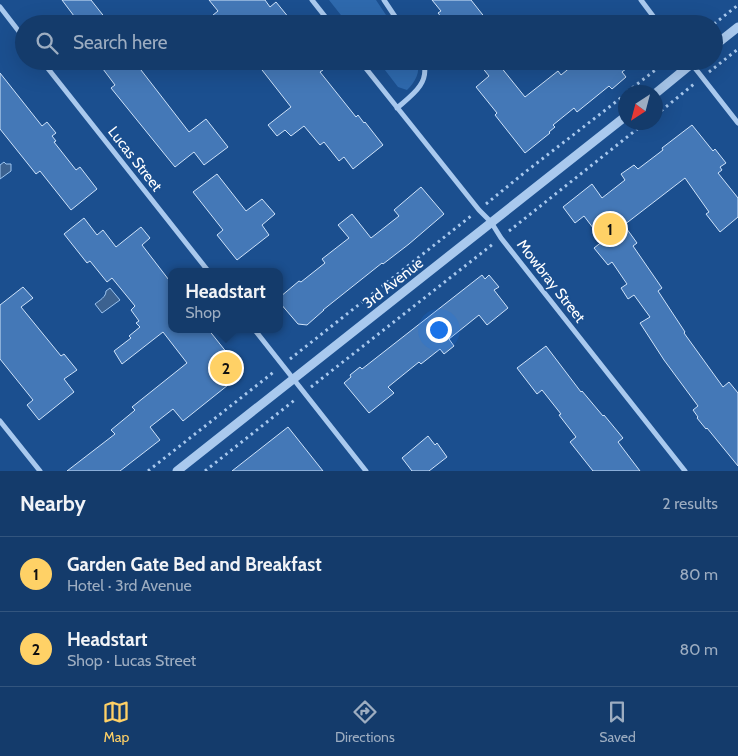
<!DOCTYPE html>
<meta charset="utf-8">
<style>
:root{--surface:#143b6b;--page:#214673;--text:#f1f3f6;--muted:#9dadc1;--line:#33557e;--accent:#ffd166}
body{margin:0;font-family:Cabin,sans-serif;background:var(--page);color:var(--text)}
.compass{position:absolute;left:618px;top:85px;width:45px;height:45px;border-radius:50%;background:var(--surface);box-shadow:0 5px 20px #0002;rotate:216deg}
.you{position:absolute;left:438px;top:329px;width:18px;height:18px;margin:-12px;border:4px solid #fff;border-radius:50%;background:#1a73e8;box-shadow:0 0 0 8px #1a73e833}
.badge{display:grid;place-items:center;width:32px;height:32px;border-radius:50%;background:var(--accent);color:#111;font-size:16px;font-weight:700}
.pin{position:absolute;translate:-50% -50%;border:2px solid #fff;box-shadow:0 1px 5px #0006}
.popup{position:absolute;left:168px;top:268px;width:115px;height:65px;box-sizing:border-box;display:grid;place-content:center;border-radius:10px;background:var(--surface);filter:drop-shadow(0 1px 4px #0005);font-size:16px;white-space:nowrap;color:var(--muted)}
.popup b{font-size:19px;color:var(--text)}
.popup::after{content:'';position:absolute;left:50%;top:100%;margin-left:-10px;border:10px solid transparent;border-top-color:var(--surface)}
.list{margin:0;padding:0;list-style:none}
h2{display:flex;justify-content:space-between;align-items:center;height:65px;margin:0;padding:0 20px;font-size:21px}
h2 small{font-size:16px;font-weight:400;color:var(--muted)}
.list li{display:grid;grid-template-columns:32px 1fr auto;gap:15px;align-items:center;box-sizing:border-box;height:75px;padding:0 20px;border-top:1px solid var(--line)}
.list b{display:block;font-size:19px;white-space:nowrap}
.list p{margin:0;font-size:16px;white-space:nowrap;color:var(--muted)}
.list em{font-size:16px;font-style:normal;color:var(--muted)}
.icon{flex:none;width:28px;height:28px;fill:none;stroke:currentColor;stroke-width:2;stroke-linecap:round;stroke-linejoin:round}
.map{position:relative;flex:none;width:738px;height:471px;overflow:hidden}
.search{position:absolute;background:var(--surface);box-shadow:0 5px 20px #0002;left:15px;right:15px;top:15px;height:55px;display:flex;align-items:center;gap:12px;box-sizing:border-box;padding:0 18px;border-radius:28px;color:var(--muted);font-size:19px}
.sheet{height:215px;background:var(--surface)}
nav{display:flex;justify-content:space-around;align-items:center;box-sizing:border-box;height:70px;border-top:1px solid var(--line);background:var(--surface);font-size:14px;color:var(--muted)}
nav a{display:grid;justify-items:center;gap:2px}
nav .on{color:var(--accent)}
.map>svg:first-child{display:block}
.green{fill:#2e69ad}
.water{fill:#3c6290;stroke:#9cc4f0}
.building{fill:#4478b7;stroke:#cfe3fa}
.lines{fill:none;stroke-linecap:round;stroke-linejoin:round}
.path{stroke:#a9c9ee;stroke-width:3;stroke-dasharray:2.5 4;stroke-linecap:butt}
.minor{stroke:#a9c9ee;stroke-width:5}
.tertiary{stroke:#a9c9ee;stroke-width:9}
.labels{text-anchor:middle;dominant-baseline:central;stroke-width:4;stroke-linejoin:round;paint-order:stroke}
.street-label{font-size:15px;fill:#fff;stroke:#1b4f8f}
</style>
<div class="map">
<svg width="738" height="471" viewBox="0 0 738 471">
<rect width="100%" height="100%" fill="#1b4f8f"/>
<path class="green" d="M329,0h47l16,24h-44z
M378,61h39c4,11 -2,21 -10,29l-9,-3z"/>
<path class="water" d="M4,162l2,2h5v7l-11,8v-14z
M110,288l10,12 -18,13 -7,-9c5,-4 11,-7 11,-13z"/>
<path class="building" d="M62,0h29l19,24h-30z
M209,0h56l5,7 6,-5 18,22h-43l-5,-7 -8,7h-36l16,-13z
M432,0h39l19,24h-43l-9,-11 3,-2z
M97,61h37l55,71 17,-13 22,28 -24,18 -10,-13 -19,15 -64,-79 4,-3z
M255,61h61l7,9 -3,2 36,45 2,-2 6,8 1,-1 18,23 -30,24 -9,-12 -5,4 -15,-19 -4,3 -16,-19 -13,10 -6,-6 -8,6 -9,-11 23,-18z
M477,61h19l29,36 33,-26 3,4 17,-14h58l-14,11 4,5 -14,12 -3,-3 -32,26 -3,-4 -21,17 2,2 -6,5 1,1 -25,20 -30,-38 2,-2 -21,-26 13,-11z
M0,73l42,53 5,-4 9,11 -4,3 4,5 -2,1 22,28 4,-3 17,22 -26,21 -31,-39 -4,3 -36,-45z
M692,125l21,26 2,-2 11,14 -6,4 2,3 -4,3 20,25v19l-18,15 -14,-18 3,-2 -24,-34 -61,47 13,18 -4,3 29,42 -4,3 27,41 -1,1 39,54 6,-5 9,11v73l-31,-38 -1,1 -9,-11 1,-1 -5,-7 5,-4 -34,-46 -24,-37 10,-6 -16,-22 -6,4 -7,-11 6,-4 -15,-22 -4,3 -14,-17 9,-7 -19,-25 -9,7 -12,-16 29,-23 10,14 23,-18 -4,-6 13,-9 4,4 25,-19 -1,-2z
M217,174l29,37 16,-12 13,15 -13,11 7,10 -32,25 -20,-25 6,-5 -30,-38z
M421,187l23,27 -35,30 -26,20 -1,-1 -59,47h1l-17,15 -9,-1 -18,-21v-6l19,-16 2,1 24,-19 -3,-4 27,-21 -11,-13 14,-11 19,24 28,-22 -5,-6z
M84,218l13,17 6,-5 13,17 25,-20 9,11 -8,7 30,39v45h36l35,44 -60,48 -10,-12 -23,18 10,13 -40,31h-53l48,-37 -4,-4 23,-19 1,-1 -3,-3 55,-44 -24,-31 -41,32 -8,-13 17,-13 -2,-2 11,-9 -4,-4 3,-2 -8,-11 4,-4 -23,-28 -5,4 -17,-21 -3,2 -23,-29z
M482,275l3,4 4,-4 10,12 -5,3 14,18 -21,17 -8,-10 -30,24 5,7 -10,8 -4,-5 -19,15 -2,-2 -31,25 6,6 -25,20 -25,-30 7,-6 -1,-2 10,-8 2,2z
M23,287l10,11 -12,9 40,49 3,-2 13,16 -13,9 10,13 -35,28 -12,-15 6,-5 -33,-41v-54z
M546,346l35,46 1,-1 21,25 1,-1 19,23 -5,4 22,29h-47l-23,-29 6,-5 -17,-22 2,-1 -19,-24 -5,4 -20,-26z
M288,427l35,44h-91z
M428,436l7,9 2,-2 10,14 -18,14h-17l-10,-13z"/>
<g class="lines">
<path class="path" d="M714,24l24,-19
M709,72l29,-23
M627,92l40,-31
M656,115l38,-31
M486,204l38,-31 102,-79
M509,231l137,-109
M290,359l181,-143
M311,387l182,-143
M148,471l127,-100
M205,471l91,-72"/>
<path class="minor" d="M312,0l19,24
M384,0l16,24
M641,0l18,24
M0,7l24,31
M42,61l167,211
M360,61l119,149 12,12 10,16 184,233
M691,63l47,60
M397,108c14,-12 34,-25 26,-47
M254,329l112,142
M0,421l40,50"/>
<path class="tertiary" d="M714,46l24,-19
M656,93l39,-32
M177,471l449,-355"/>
</g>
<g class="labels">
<g class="street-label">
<text transform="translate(135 159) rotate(52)">Lucas Street</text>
<text transform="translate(551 281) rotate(52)">Mowbray Street</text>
<text transform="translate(393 283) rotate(-38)">3rd Avenue</text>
</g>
</g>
</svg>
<svg class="compass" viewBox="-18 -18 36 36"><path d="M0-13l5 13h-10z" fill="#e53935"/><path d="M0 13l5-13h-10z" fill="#9dadc1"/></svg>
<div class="you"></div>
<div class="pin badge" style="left:610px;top:229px">1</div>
<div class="pin badge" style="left:226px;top:368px">2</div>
<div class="popup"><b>Headstart</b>Shop</div>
<div class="search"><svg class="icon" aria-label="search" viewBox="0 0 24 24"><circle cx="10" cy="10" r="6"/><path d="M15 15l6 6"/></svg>Search here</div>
</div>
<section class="sheet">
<h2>Nearby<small>2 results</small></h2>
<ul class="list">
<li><span class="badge">1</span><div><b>Garden Gate Bed and Breakfast</b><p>Hotel · 3rd Avenue</p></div><em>80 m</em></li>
<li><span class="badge">2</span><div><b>Headstart</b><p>Shop · Lucas Street</p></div><em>80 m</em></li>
</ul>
</section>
<nav>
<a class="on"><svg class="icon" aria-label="map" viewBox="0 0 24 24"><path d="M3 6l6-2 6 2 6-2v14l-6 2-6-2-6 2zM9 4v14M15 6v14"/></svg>Map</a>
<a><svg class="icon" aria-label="directions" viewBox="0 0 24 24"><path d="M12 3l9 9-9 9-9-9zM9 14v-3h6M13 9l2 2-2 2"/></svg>Directions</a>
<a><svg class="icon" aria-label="saved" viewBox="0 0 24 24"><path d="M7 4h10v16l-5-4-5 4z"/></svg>Saved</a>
</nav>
